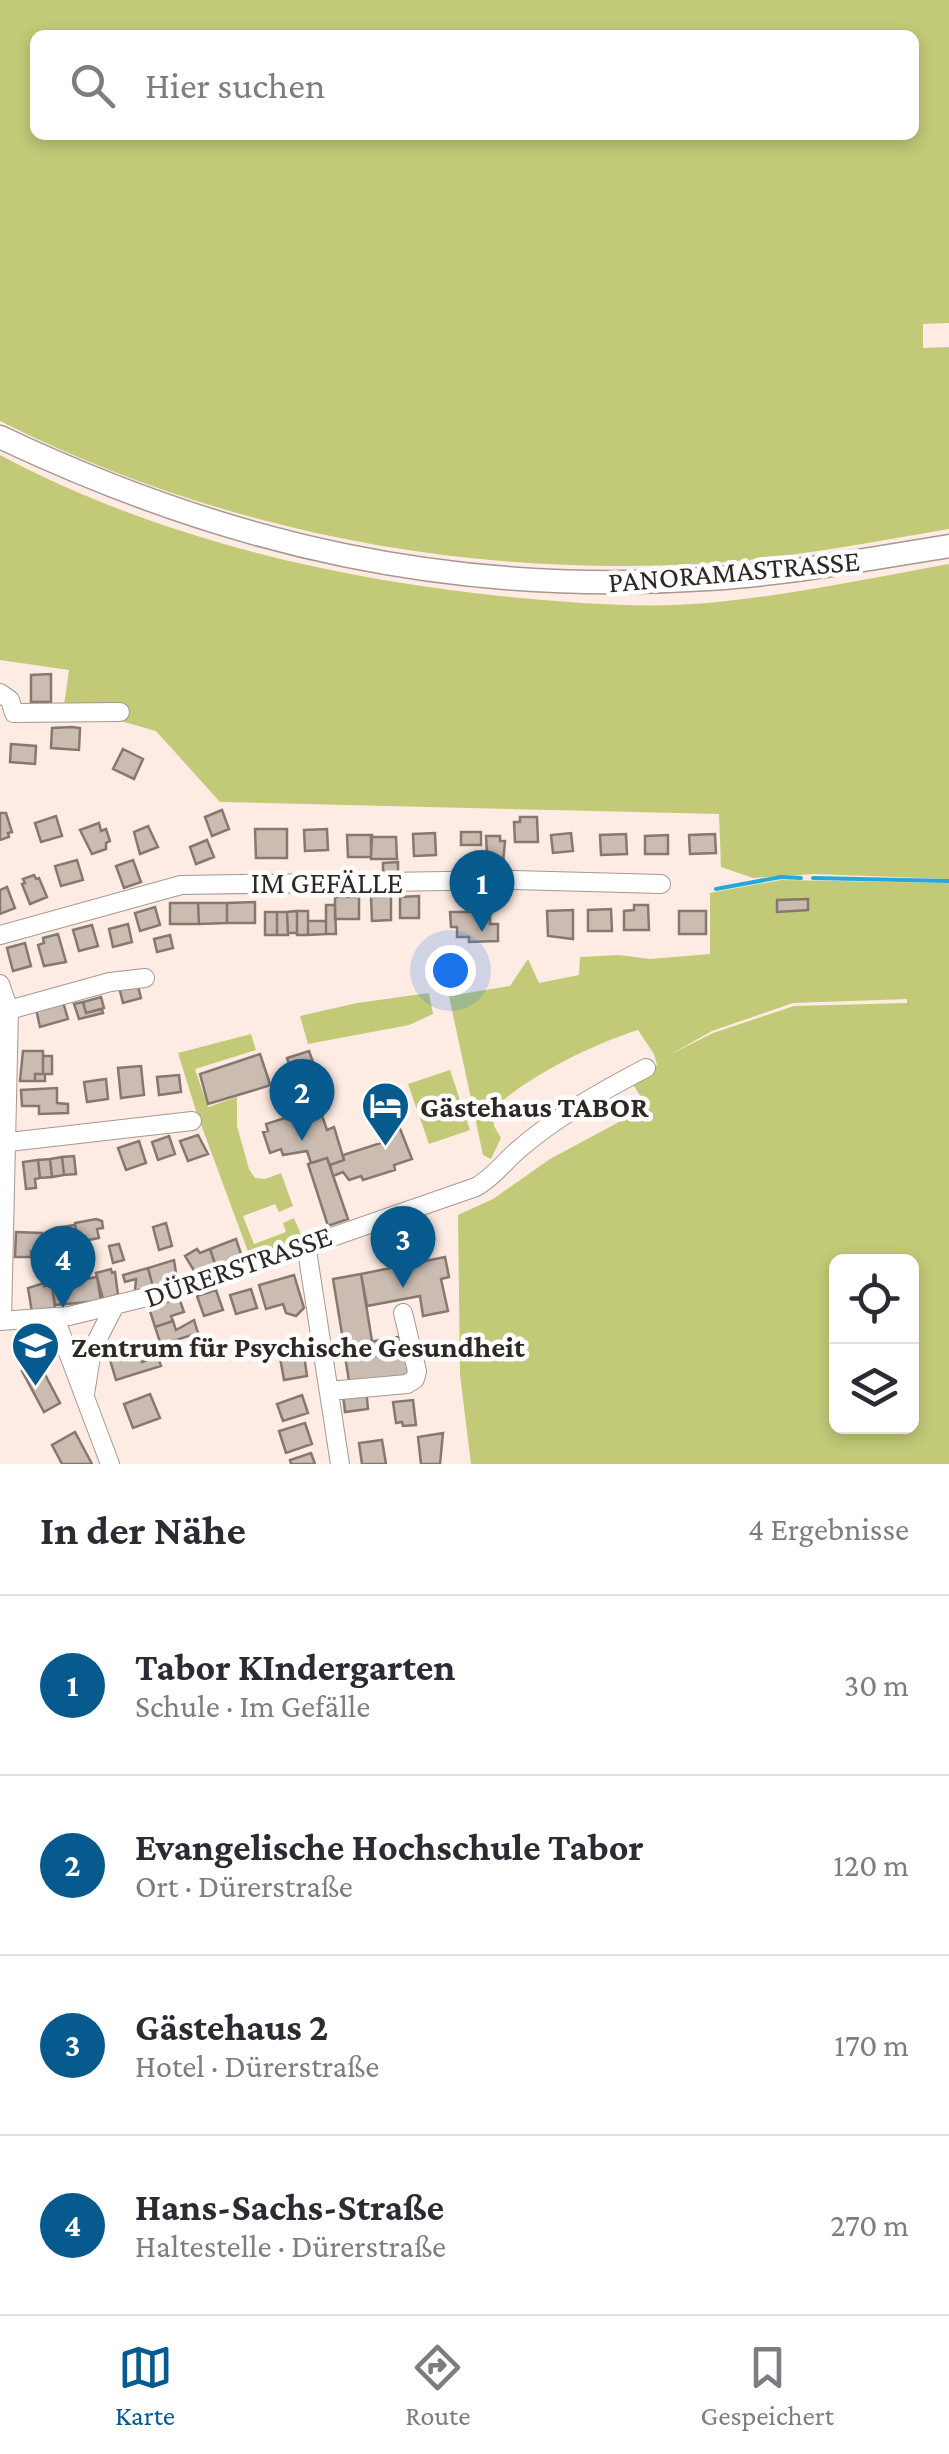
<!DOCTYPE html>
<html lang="de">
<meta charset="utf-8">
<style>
:root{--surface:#fff;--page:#f7f7f7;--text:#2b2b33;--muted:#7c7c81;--line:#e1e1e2;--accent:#075a8d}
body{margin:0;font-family:"Crimson Pro",serif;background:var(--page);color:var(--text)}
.controls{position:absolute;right:30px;bottom:30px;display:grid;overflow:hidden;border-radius:15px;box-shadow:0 5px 15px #0003}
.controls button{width:90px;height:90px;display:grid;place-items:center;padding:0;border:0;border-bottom:2px solid var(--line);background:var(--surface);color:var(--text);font:50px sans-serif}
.you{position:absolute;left:450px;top:970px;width:35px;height:35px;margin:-25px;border:8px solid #fff;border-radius:50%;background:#1a73e8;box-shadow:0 0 0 15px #1a73e833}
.badge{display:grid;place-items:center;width:65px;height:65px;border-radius:50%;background:var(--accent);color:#fff;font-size:32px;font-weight:700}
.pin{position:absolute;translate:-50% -82px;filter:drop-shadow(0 2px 5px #0008)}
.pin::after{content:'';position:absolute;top:52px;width:35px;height:30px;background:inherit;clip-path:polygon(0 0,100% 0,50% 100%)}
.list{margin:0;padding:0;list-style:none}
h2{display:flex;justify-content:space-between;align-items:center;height:130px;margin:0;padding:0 40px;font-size:42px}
h2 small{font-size:32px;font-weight:400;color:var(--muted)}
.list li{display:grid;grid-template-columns:65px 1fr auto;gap:30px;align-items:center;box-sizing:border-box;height:180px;padding:0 40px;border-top:2px solid var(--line)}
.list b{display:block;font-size:38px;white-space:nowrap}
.list p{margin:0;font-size:32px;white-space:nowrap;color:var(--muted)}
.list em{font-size:32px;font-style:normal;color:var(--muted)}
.icon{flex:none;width:55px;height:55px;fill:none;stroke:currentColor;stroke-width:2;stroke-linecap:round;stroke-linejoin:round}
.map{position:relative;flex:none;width:949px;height:1464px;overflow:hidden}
.search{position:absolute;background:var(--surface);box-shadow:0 5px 15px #0003;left:30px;right:30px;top:30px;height:110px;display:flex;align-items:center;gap:25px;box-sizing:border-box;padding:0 35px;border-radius:15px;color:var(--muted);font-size:38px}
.sheet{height:850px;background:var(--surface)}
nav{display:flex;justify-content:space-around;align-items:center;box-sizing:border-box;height:140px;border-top:2px solid var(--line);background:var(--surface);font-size:28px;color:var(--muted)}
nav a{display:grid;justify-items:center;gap:5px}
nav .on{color:var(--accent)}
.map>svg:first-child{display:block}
.green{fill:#c2ca77;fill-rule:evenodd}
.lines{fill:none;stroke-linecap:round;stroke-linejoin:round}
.stream{stroke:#28a8d8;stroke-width:4}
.building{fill:#cbbcb2;stroke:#86786f;stroke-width:2.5}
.minor-casing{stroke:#a79790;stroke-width:20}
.major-casing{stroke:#a79790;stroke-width:25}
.minor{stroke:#fff;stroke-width:18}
.major{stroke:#fff;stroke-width:22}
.labels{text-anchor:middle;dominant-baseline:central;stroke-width:9;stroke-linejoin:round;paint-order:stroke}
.street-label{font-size:30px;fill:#2e2825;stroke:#fdfdfd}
.poi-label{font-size:30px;font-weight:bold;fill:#2e2825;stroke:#fdfdfd;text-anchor:start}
</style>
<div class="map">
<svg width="949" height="1464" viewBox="0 0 949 1464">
<rect width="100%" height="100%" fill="#feece4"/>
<path class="green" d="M0,0h949v323l-26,1v24l26,-1v182c-77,13 -155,28 -234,34 -247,16 -494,-31 -715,-142zM35,35h879v100h-879z
M0,455c160,85 342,126 521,143 65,6 132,11 197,4 77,-8 154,-24 231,-38v315l-135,-5 -61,4 -32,-11 -2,-53 -499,-12 -64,-71 -92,-26 5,-35 -69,-10z
M781,880l168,3v581h-478l-11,-89 -2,-160 35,-16 57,-40 67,-36 15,-12 1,-9 8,-5 -9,-14 25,-18 -3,-11 -16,-24c-47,15 -108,45 -145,79l1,17 7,12 -10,21 -8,-4 -34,-159 61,-10 18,-27 11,24 40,-8 1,-18 39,-2 31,4 60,-5v-61zM907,999v4l-113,3 -81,27 -42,21 41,-23 81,-28zM836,1262h76v164h-76z
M429,993l4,21 -24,11 -101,19 -8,-28 57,-13z
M251,1034l5,16 -61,19 13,38 29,-10v29l12,43 6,9 10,1 16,-6 12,33 -14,6 -4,-8 -32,12 11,28 32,-12 -3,-9 11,-5 8,19 -52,20 -54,-146 -18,-58z
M450,1070l20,60 -41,14 -21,-60z"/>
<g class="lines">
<path class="stream" d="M813,878l136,3
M716,889l65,-12 20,1"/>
</g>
<path class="building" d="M51,674v28h-20v-27z
M72,727l8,1 -1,22 -28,-2 1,-20z
M11,744l25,2 -1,18 -25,-2z
M123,749l20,10 -9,20 -21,-10z
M222,810l7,19 -17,7 -7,-19z
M0,813h6l6,19 -4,1 1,4 -9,3z
M56,816l6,20 -21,6 -6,-19z
M520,817h17l1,25h-23l-1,-20h6z
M99,823l2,8 5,-2 4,12 -4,2v6l-14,5 -12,-24z
M148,826l10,21 -18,7 -6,-22z
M255,829h32v29h-31z
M327,829l1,21 -23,1 -1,-21z
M461,832h20v13h-20z
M435,833l1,22 -22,1 -1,-22z
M571,833l2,18 -20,2 -2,-18z
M626,834l1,20 -26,1 -1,-20z
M715,834l1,19 -26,1 -1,-19z
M347,835h25l-1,22h-23z
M668,835v19h-23v-18z
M486,836h14v5h5l-2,22h-12v-10l-4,1z
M371,837h25l1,22h-26z
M207,840l7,17 -18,7 -6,-17z
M77,860l6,20 -22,6 -6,-20z
M133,860l8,22 -17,6 -8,-22z
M398,862v12h-15v-11z
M34,875l2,4 3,-1 8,19 -17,7 -8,-20 3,-1 -2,-4z
M7,887l8,21 -15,6v-24z
M391,896v24l-19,1 -1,-24z
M419,896v22h-19v-21z
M335,897h24v22h-24z
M808,899v11l-31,2v-12z
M255,902v21h-28v-20z
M170,903h28l1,21h-29z
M198,903h29v20l-28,1z
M326,905h9l1,29h-10z
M634,905h14l1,25h-25v-19l10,-1z
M155,907l5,18 -20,6 -5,-18z
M611,909l1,22h-24v-21z
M573,910v29l-25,-3 -1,-25z
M297,911v22h-9l-1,-21z
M297,911h11v24h-11z
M679,911h27v23h-27z
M265,912h12v23h-12z
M277,912h10l1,23h-11z
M450,912h40v12h8v17l-29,1v-5h-12v-10h-6z
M308,921h18v13l-18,1z
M128,924l4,18 -19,5 -4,-18z
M92,925l6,21 -19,5 -6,-21z
M58,934l8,28 -22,4 -6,-21 6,-2 -1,-5z
M170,935l3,13 -16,4 -3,-13z
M25,943l6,23 -18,5 -6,-23z
M137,982l4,16 -18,5 -4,-16z
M101,997l3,11 -18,5 -3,-11z
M63,1002l5,17 -28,8 -4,-18z
M83,1002l3,11 16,-4 1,4 -24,6 -5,-15z
M23,1051h20v23h-8v7h-15z
M309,1051l4,11 -22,8 -4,-12z
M260,1054l10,30 -2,2 -60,18 -8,-30z
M43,1056h9v18h-7v7h-10v-7h8z
M141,1066l3,29 -23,3 -3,-30z
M179,1075l2,17 -22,3 -2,-18z
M106,1079l2,20 -21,3 -3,-20z
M57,1088v15l11,1v9l-29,1v-8h-17l-1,-16z
M319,1107l8,23 7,-3 10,33 -14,5 -3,-7 -16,5 -4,-12 -24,4 -2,-6 -11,4 -7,-21 5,-1 -2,-7z
M393,1111l19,48 -18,6 1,5 -32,10 -2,-4 -12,4 -6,-8 -10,4 -3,-11 14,-5 -1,-5 38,-12 -8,-25z
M198,1135l10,19 -20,7 -8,-20z
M169,1136l6,18 -17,6 -6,-18z
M139,1141l7,22 -20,7 -8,-22z
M74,1156l2,18 -12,1 -2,-18z
M62,1157l2,18 -12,2 -2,-18z
M327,1158l21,61 -20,7 -20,-62z
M50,1159l2,18 -12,1 -2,-18z
M38,1160l2,18 -5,1 1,9 -10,1 -3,-27z
M96,1219l6,2 1,7 -6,1 2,9 -21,4 -3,-19z
M166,1223l6,23 -13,4 -6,-23z
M75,1225l4,20 -21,1 -3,-18z
M16,1232l26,1 -1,18h-10v6h-16z
M236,1239l6,18 -26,10 -6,-18z
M119,1244l5,16 -11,3 -4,-17z
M197,1249l3,4 10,-4 6,18 -18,10 -13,-21z
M445,1257l4,20 -8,2 7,32 -25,5 -3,-20 -53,10 -6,-32z
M174,1260l3,20 -24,7 -5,-19z
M148,1268l5,19 -18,4 1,-12 -11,3 -2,-7z
M111,1269l1,4 3,-1 3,23 -15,4 -7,-26z
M361,1274l11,67 -28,5 -11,-67z
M294,1275l10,33 -8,8 -10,-3 -3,-9 -17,5 -7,-24z
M97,1277l4,24 -46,4 -3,-20z
M44,1283v3l8,-1 3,23 -23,4 -4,-24z
M251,1289l6,19 -21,6 -6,-19z
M216,1290l7,20 -19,6 -7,-20z
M179,1298l5,14 -13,4 2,5 -18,6 -6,-19z
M194,1320l4,13 -37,12 -6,-18 18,-6 3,9z
M39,1335l8,28 -7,2 20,38 -16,9 -22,-41 13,-6 -12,-3 -5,-23z
M404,1336l7,42 -61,9 -6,-37 7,-1v-4z
M303,1348l4,28 -23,4 -5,-28z
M138,1350l4,12 16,-5 3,9 -45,14 -6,-20z
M366,1390l2,19 -23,3 -2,-18z
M150,1394l10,24 -27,10 -9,-24z
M302,1395l6,18 -25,8 -6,-17z
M413,1400l3,25 -13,1 -1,-4 -6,1 -3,-21z
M305,1423l7,21 -26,9 -7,-22z
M75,1432l17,32h-30l-10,-19z
M443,1433l-3,31h-19l-3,-27z
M382,1440l4,24h-24l-3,-21z
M311,1453l4,11h-24l-1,-4z"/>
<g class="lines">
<defs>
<path id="minor" d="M0,693l10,7 4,13 106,-1
M0,935l181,-50 333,-5 147,4
M0,984l9,26 -7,311
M9,1010l101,-28 35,-4
M0,1143l192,-22
M306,1244l34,220
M55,1318l55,146
M0,1321l69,-5 119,-29 288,-100c18,-10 27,-24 42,-37 38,-33 84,-59 128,-82
M329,1391l78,-7 8,-5 2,-8 -14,-58
M85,1394l7,-44 22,-43"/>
<path id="major" d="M0,437c230,109 453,159 708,142 81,-5 161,-20 241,-33"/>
</defs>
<use href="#minor" class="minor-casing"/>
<use href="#major" class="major-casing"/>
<use href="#minor" class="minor"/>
<use href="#major" class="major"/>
</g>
<defs>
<symbol id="hotel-pin" viewBox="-11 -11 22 30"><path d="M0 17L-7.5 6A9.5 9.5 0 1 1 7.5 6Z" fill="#075a8d" stroke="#fdfdfd"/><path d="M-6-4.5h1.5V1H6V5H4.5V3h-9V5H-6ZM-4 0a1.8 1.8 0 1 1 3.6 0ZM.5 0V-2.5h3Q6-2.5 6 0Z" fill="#fff"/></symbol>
<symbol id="university-pin" viewBox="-11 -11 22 30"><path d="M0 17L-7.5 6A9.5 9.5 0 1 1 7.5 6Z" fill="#075a8d" stroke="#fdfdfd"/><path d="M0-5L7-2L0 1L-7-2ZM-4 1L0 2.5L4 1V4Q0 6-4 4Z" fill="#fff"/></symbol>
</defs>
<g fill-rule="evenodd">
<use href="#hotel-pin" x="358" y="1078" width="55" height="75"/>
<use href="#university-pin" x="8" y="1318" width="55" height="75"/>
</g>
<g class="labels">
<g class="street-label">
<text transform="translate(734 571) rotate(-5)">PANORAMASTRASSE</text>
<text x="327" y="882">IM GEFÄLLE</text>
<text transform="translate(238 1266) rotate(-19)">DÜRERSTRASSE</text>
</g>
<g class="poi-label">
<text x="420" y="1106">Gästehaus TABOR</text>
<text x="71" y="1346">Zentrum für Psychische Gesundheit</text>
</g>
</g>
</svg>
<div class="controls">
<button><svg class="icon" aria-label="locate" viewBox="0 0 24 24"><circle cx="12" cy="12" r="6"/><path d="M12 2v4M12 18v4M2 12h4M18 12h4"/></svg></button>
<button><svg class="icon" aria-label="layers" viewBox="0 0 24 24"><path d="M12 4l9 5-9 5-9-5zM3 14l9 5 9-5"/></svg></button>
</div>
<div class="you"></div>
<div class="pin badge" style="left:482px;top:932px">1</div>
<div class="pin badge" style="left:302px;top:1141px">2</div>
<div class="pin badge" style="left:403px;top:1288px">3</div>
<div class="pin badge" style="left:63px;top:1308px">4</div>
<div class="search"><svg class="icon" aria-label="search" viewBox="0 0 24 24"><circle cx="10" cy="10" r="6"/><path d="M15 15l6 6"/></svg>Hier suchen</div>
</div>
<section class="sheet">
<h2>In der Nähe<small>4 Ergebnisse</small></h2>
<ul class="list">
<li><span class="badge">1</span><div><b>Tabor KIndergarten</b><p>Schule · Im Gefälle</p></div><em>30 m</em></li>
<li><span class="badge">2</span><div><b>Evangelische Hochschule Tabor</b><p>Ort · Dürerstraße</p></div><em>120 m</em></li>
<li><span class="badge">3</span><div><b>Gästehaus 2</b><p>Hotel · Dürerstraße</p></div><em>170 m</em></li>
<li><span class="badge">4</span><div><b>Hans-Sachs-Straße</b><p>Haltestelle · Dürerstraße</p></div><em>270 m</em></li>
</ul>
</section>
<nav>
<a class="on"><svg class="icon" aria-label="map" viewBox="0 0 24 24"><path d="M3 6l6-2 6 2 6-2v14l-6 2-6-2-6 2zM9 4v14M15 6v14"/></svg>Karte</a>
<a><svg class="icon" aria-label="directions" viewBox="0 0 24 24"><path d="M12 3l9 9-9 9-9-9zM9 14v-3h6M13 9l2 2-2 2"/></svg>Route</a>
<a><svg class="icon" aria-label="saved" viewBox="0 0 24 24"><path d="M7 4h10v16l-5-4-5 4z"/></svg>Gespeichert</a>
</nav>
